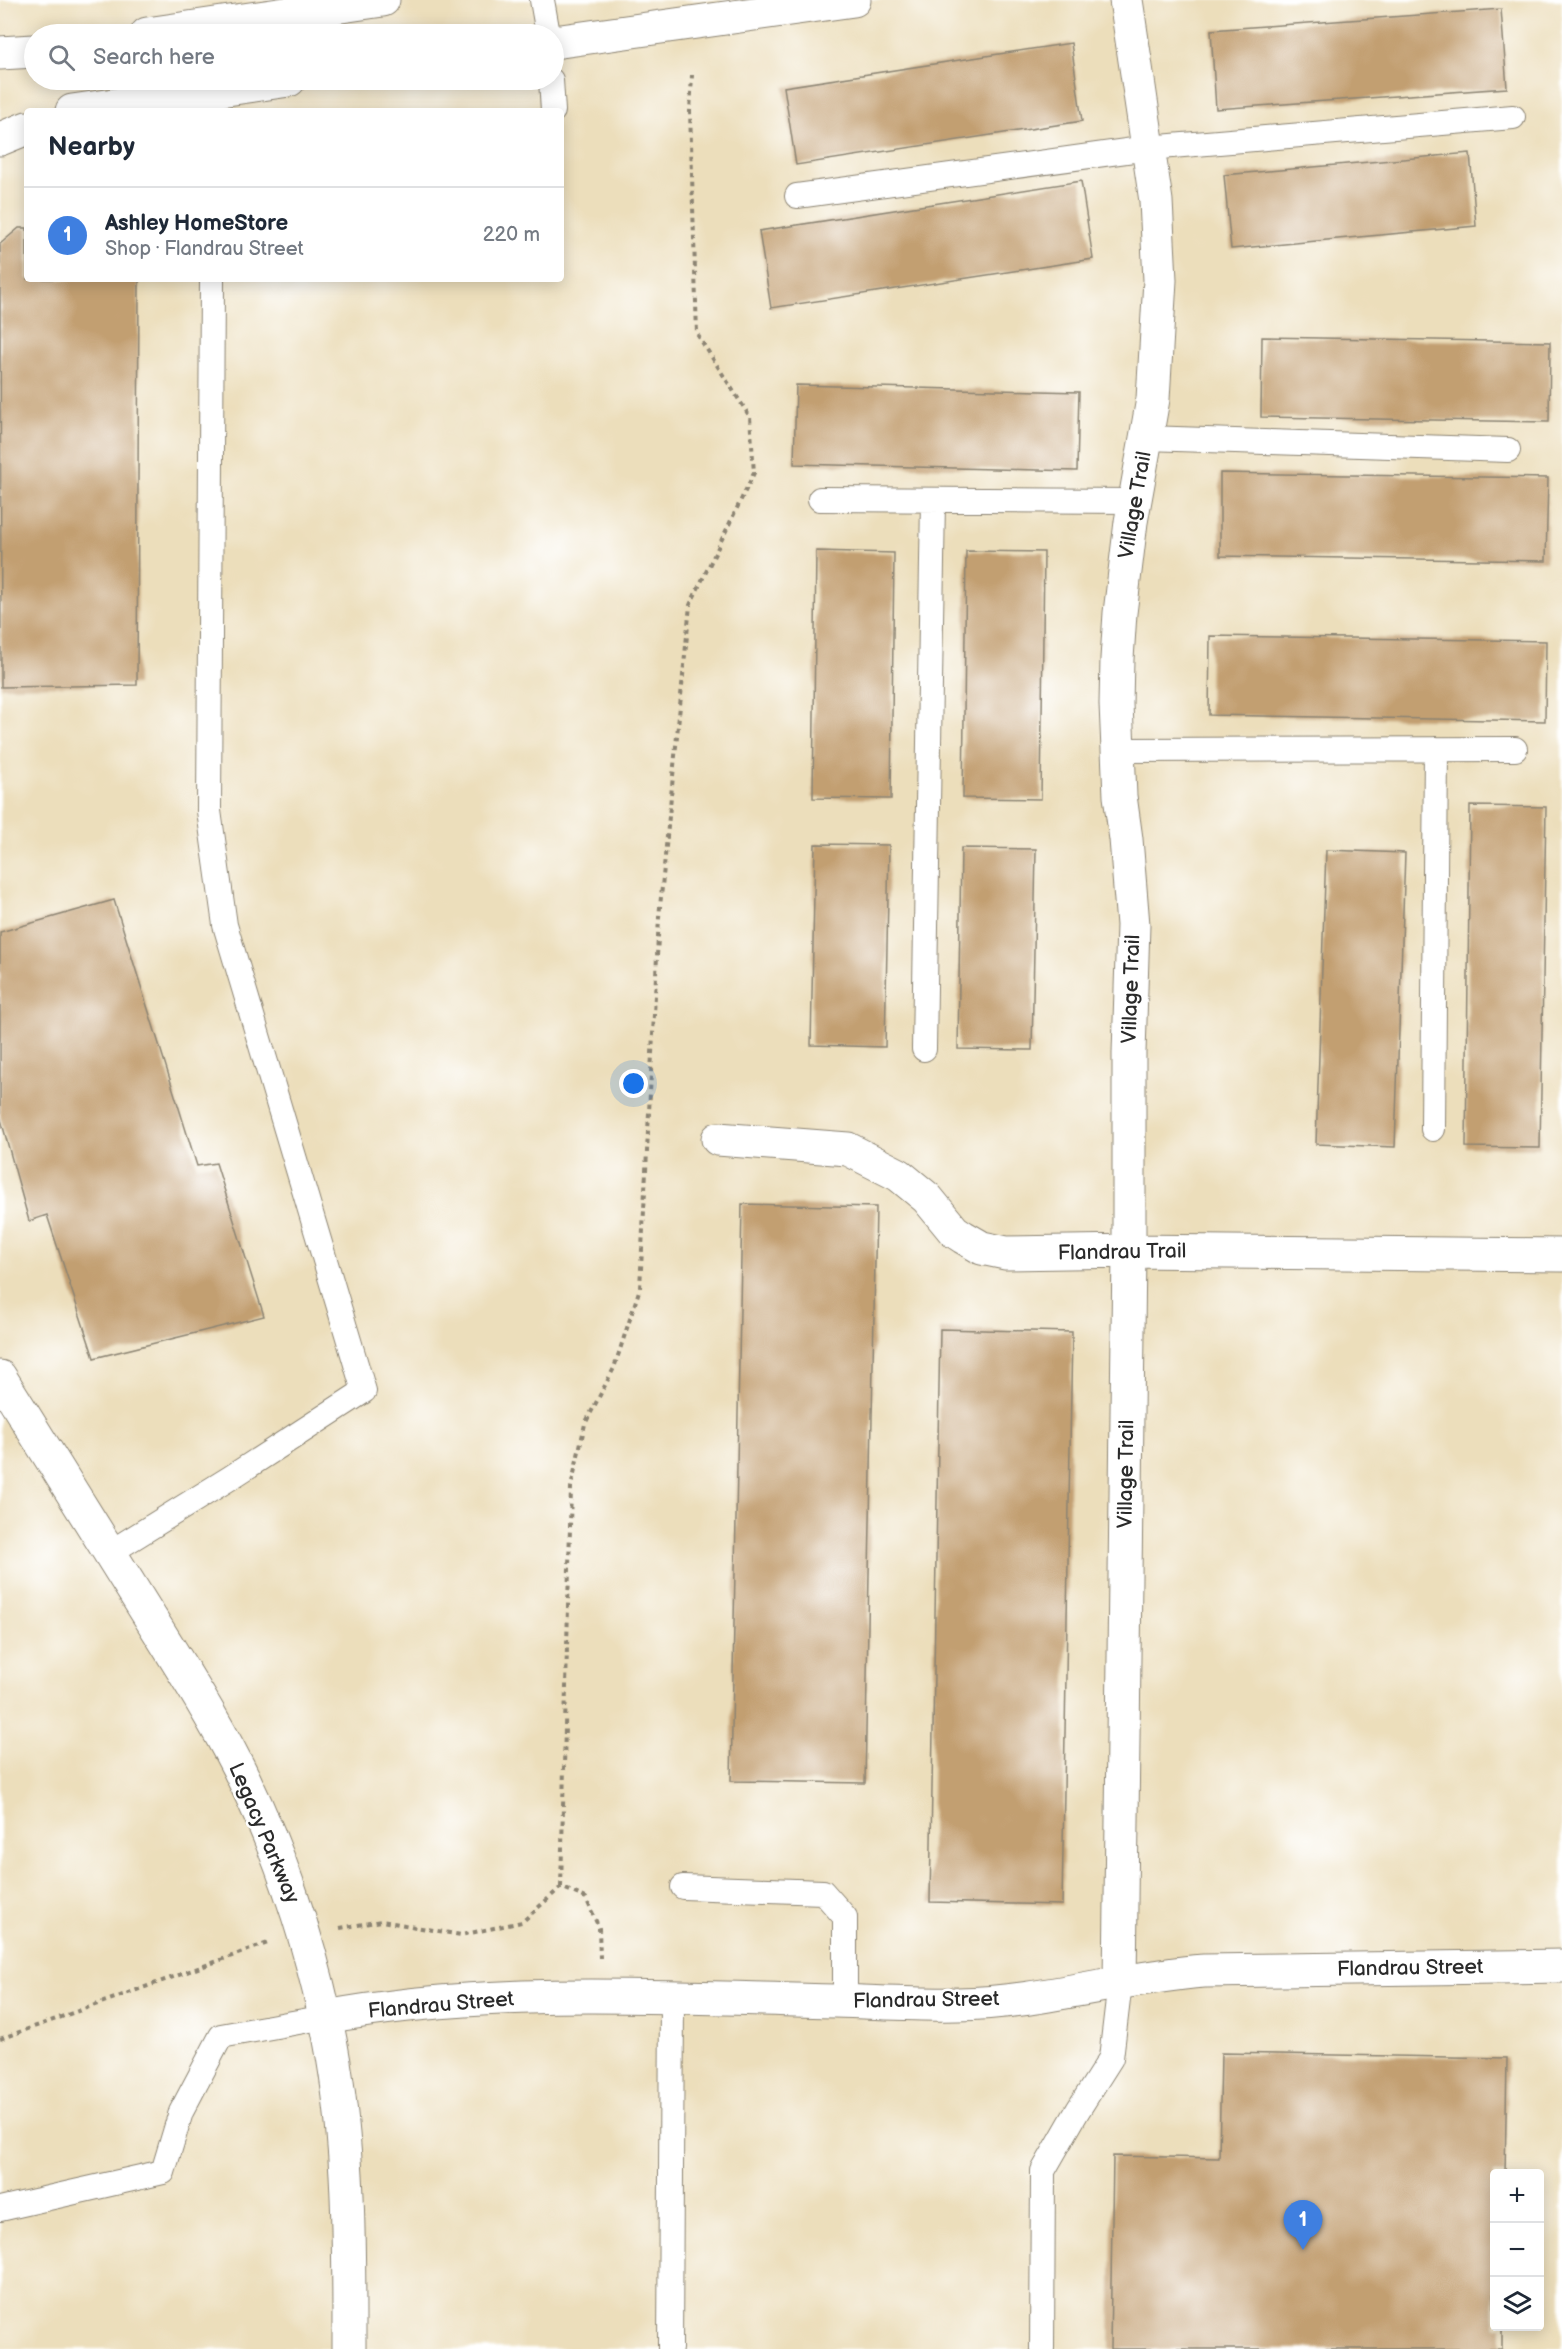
<!DOCTYPE html>
<meta charset="utf-8">
<style>
:root{--surface:#fff;--page:#f6f6f7;--text:#1f2937;--muted:#747a83;--line:#e0e1e3;--accent:#1f6fb2}
body{margin:0;font-family:"Balsamiq Sans",sans-serif;background:var(--page);color:var(--text)}
.controls{position:absolute;right:18px;bottom:18px;display:grid;overflow:hidden;border-radius:6px;box-shadow:0 3px 15px #0003}
.controls button{width:54px;height:54px;display:grid;place-items:center;padding:0;border:0;border-bottom:2px solid var(--line);background:var(--surface);color:var(--text);font:30px sans-serif}
.you{position:absolute;left:634px;top:1084px;width:21px;height:21px;margin:-15px;border:4px solid #fff;border-radius:50%;background:#1a73e8;box-shadow:0 0 0 9px #1a73e833}
.badge{display:grid;place-items:center;width:39px;height:39px;border-radius:50%;background:var(--accent);color:#fff;font-size:20px;font-weight:700}
.pin{position:absolute;translate:-50% -50px;filter:drop-shadow(0 2px 3px #0008)}
.pin::after{content:'';position:absolute;top:32px;width:21px;height:18px;background:inherit;clip-path:polygon(0 0,100% 0,50% 100%)}
.list{margin:0;padding:0;list-style:none}
h2{display:flex;justify-content:space-between;align-items:center;height:78px;margin:0;padding:0 24px;font-size:26px}
h2 small{font-size:20px;font-weight:400;color:var(--muted)}
.list li{display:grid;grid-template-columns:39px 1fr auto;gap:18px;align-items:center;box-sizing:border-box;height:96px;padding:0 24px;border-top:2px solid var(--line)}
.list b{display:block;font-size:22px;white-space:nowrap}
.list p{margin:0;font-size:20px;white-space:nowrap;color:var(--muted)}
.list em{font-size:20px;font-style:normal;color:var(--muted)}
.icon{flex:none;width:33px;height:33px;fill:none;stroke:currentColor;stroke-width:2;stroke-linecap:round;stroke-linejoin:round}
.map{position:relative;flex:none;width:1562px;height:2349px;overflow:hidden}
.search{position:absolute;background:var(--surface);box-shadow:0 3px 15px #0003;left:24px;top:24px;width:540px;height:66px;display:flex;align-items:center;gap:15px;box-sizing:border-box;padding:0 21px;border-radius:33px;color:var(--muted);font-size:22px}
.panel{position:absolute;background:var(--surface);box-shadow:0 3px 15px #0003;left:24px;top:108px;width:540px;height:174px;border-radius:6px}
.map>svg:first-child{display:block}
.building{fill:#c29f71}
.lines{fill:none;stroke-linecap:round;stroke-linejoin:round}
.lane-casing{stroke:#8c8473;stroke-width:26}
.street-casing{stroke:#8c8473;stroke-width:35}
.secondary-casing{stroke:#8c8473;stroke-width:35}
.path{stroke:#8c8473;stroke-width:4;stroke-dasharray:4.5 4.5;stroke-linecap:butt}
.lane{stroke:#fff;stroke-width:24}
.street{stroke:#fff;stroke-width:33}
.secondary{stroke:#fff;stroke-width:33}
.labels{text-anchor:middle;dominant-baseline:central;stroke-width:5;stroke-linejoin:round;paint-order:stroke}
.street-label{font-size:21px;fill:#2b2b2b;stroke:#fff}
</style>
<div class="map">
<svg width="1562" height="2349" viewBox="0 0 1562 2349">
<rect width="100%" height="100%" fill="#fff"/>
<filter id="ink" filterUnits="userSpaceOnUse"><feTurbulence type="fractalNoise" baseFrequency=".0167" numOctaves="2"/><feDisplacementMap in="SourceGraphic" scale="12" xChannelSelector="R" yChannelSelector="G"/><feConvolveMatrix kernelMatrix="1 2 1 2 8 2 1 2 1" color-interpolation-filters="sRGB"/></filter>
<filter id="wash" filterUnits="userSpaceOnUse"><feTurbulence type="fractalNoise" baseFrequency=".008" numOctaves="4" result="noise"/><feDisplacementMap in="SourceGraphic" scale="24" xChannelSelector="R" yChannelSelector="G"/><feGaussianBlur stdDeviation="1.35" result="paint"/><feColorMatrix in="noise" values="0 0 0 0 0 0 0 0 0 0 0 0 0 0 0 0 0 1.4 0 .05"/><feComposite in="paint" operator="in"/></filter>
<g filter="url(#wash)">
<rect width="100%" height="100%" fill="#ecdebb"/>
<g id="blocks">
<path class="building" d="M1501,9l6,79 -291,21 -5,-79z
M1071,43l11,78 -286,44 -12,-78z
M1470,153l6,73 -245,23 -7,-74z
M1081,181l12,78 -322,49 -12,-77z
M19,228h8v51h112l-2,406 -136,2 -1,-443z
M1262,337l288,5 -1,80 -288,-5z
M796,385l283,7 -2,79 -283,-7z
M1220,473l328,5 -2,83 -326,-5z
M816,551l78,2 -3,246 -78,-1z
M966,551l78,1 -3,247 -78,-1z
M1210,636l336,5 -1,80 -336,-6z
M1470,806l76,1 -6,341 -74,-1z
M815,844l74,1 -4,202 -74,-2z
M961,848l75,1 -4,201 -74,-1z
M1326,850l79,3 -10,294 -79,-3z
M114,900l83,266 19,-3 48,153 -170,42 -47,-143 -18,6 -29,-105v-184z
M742,1204l134,3 -11,576 -134,-2z
M940,1329l132,3 -10,573 -132,-3z
M1221,2053l286,5 -2,116h-11v152h8v23h-392l3,-193 106,2z"/>
</g>
</g>
<g filter="url(#ink)">
<use href="#blocks" fill-opacity="0" stroke="#8c8473" stroke-width="1.5"/>
<g class="lines">
<defs>
<path id="lane" d="M542,0l6,34
M551,80l2,31
M797,196l351,-48 365,-31
M1147,438l361,12
M820,499l315,2
M1117,750l398,-1
M924,1049l9,-549
M1433,1129l3,-380
M109,1553l121,-75 134,-87 -139,-466 -16,-114 3,-532
M683,1887l140,5 22,25v84
M0,2209l163,-37 18,-60 40,-76 105,-19
M670,2349l2,-352
M1042,2349l1,-178 35,-61 33,-52 9,-75"/>
<path id="street" d="M147,34l236,-34
M554,42l300,-42
M0,53l34,-2
M72,111l217,-31
M0,139l27,-11
M718,1139l130,10 51,26 28,23 27,33 9,6 19,11 24,5 123,-2 433,4
M1120,1983l9,-732v-198l4,-128 -7,-86 -6,-43 -4,-92 1,-45 3,-46 11,-91 22,-123 7,-119 -4,-79 -30,-201
M326,2017c168,-31 340,-20 509,-16 41,1 82,4 123,3 83,-1 164,-27 246,-33l358,-5"/>
<path id="secondary" d="M0,1377c46,74 92,147 138,221 34,55 70,110 100,169 39,78 68,163 87,249 25,110 24,221 24,333"/>
</defs>
<use href="#lane" class="lane-casing"/>
<use href="#street" class="street-casing"/>
<use href="#secondary" class="secondary-casing"/>
<path class="path" d="M561,1887l10,-400 14,-63 29,-56 26,-80 19,-371 31,-312 64,-132 -4,-56 -53,-83 -7,-223 2,-36
M340,1928l42,-7 79,14 61,-13 39,-35 25,11 13,30 1,30
M0,2039l268,-96"/>
<use href="#lane" class="lane"/>
<use href="#street" class="street"/>
<use href="#secondary" class="secondary"/>
</g>
</g>
<g class="labels">
<g class="street-label">
<text transform="translate(1135 505) rotate(-80)">Village Trail</text>
<text transform="translate(1131 989) rotate(-88)">Village Trail</text>
<text transform="translate(1122 1252) rotate(-1)">Flandrau Trail</text>
<text transform="translate(1126 1474) rotate(-89)">Village Trail</text>
<text transform="translate(264 1833) rotate(67)">Legacy Parkway</text>
<text transform="translate(1410 1968) rotate(-1)">Flandrau Street</text>
<text transform="translate(926 2000) rotate(-1)">Flandrau Street</text>
<text transform="translate(441 2005) rotate(-5)">Flandrau Street</text>
</g>
</g>
</svg>
<div class="controls">
<button>+</button>
<button>−</button>
<button><svg class="icon" aria-label="layers" viewBox="0 0 24 24"><path d="M12 4l9 5-9 5-9-5zM3 14l9 5 9-5"/></svg></button>
</div>
<div class="you"></div>
<div class="pin badge" style="left:1303px;top:2250px;background:#3f7fe0">1</div>
<div class="search"><svg class="icon" aria-label="search" viewBox="0 0 24 24"><circle cx="10" cy="10" r="6"/><path d="M15 15l6 6"/></svg>Search here</div>
<section class="panel">
<h2>Nearby<small></small></h2>
<ul class="list">
<li><span class="badge" style="background:#3f7fe0">1</span><div><b>Ashley HomeStore</b><p>Shop · Flandrau Street</p></div><em>220 m</em></li>
</ul>
</section>
</div>
